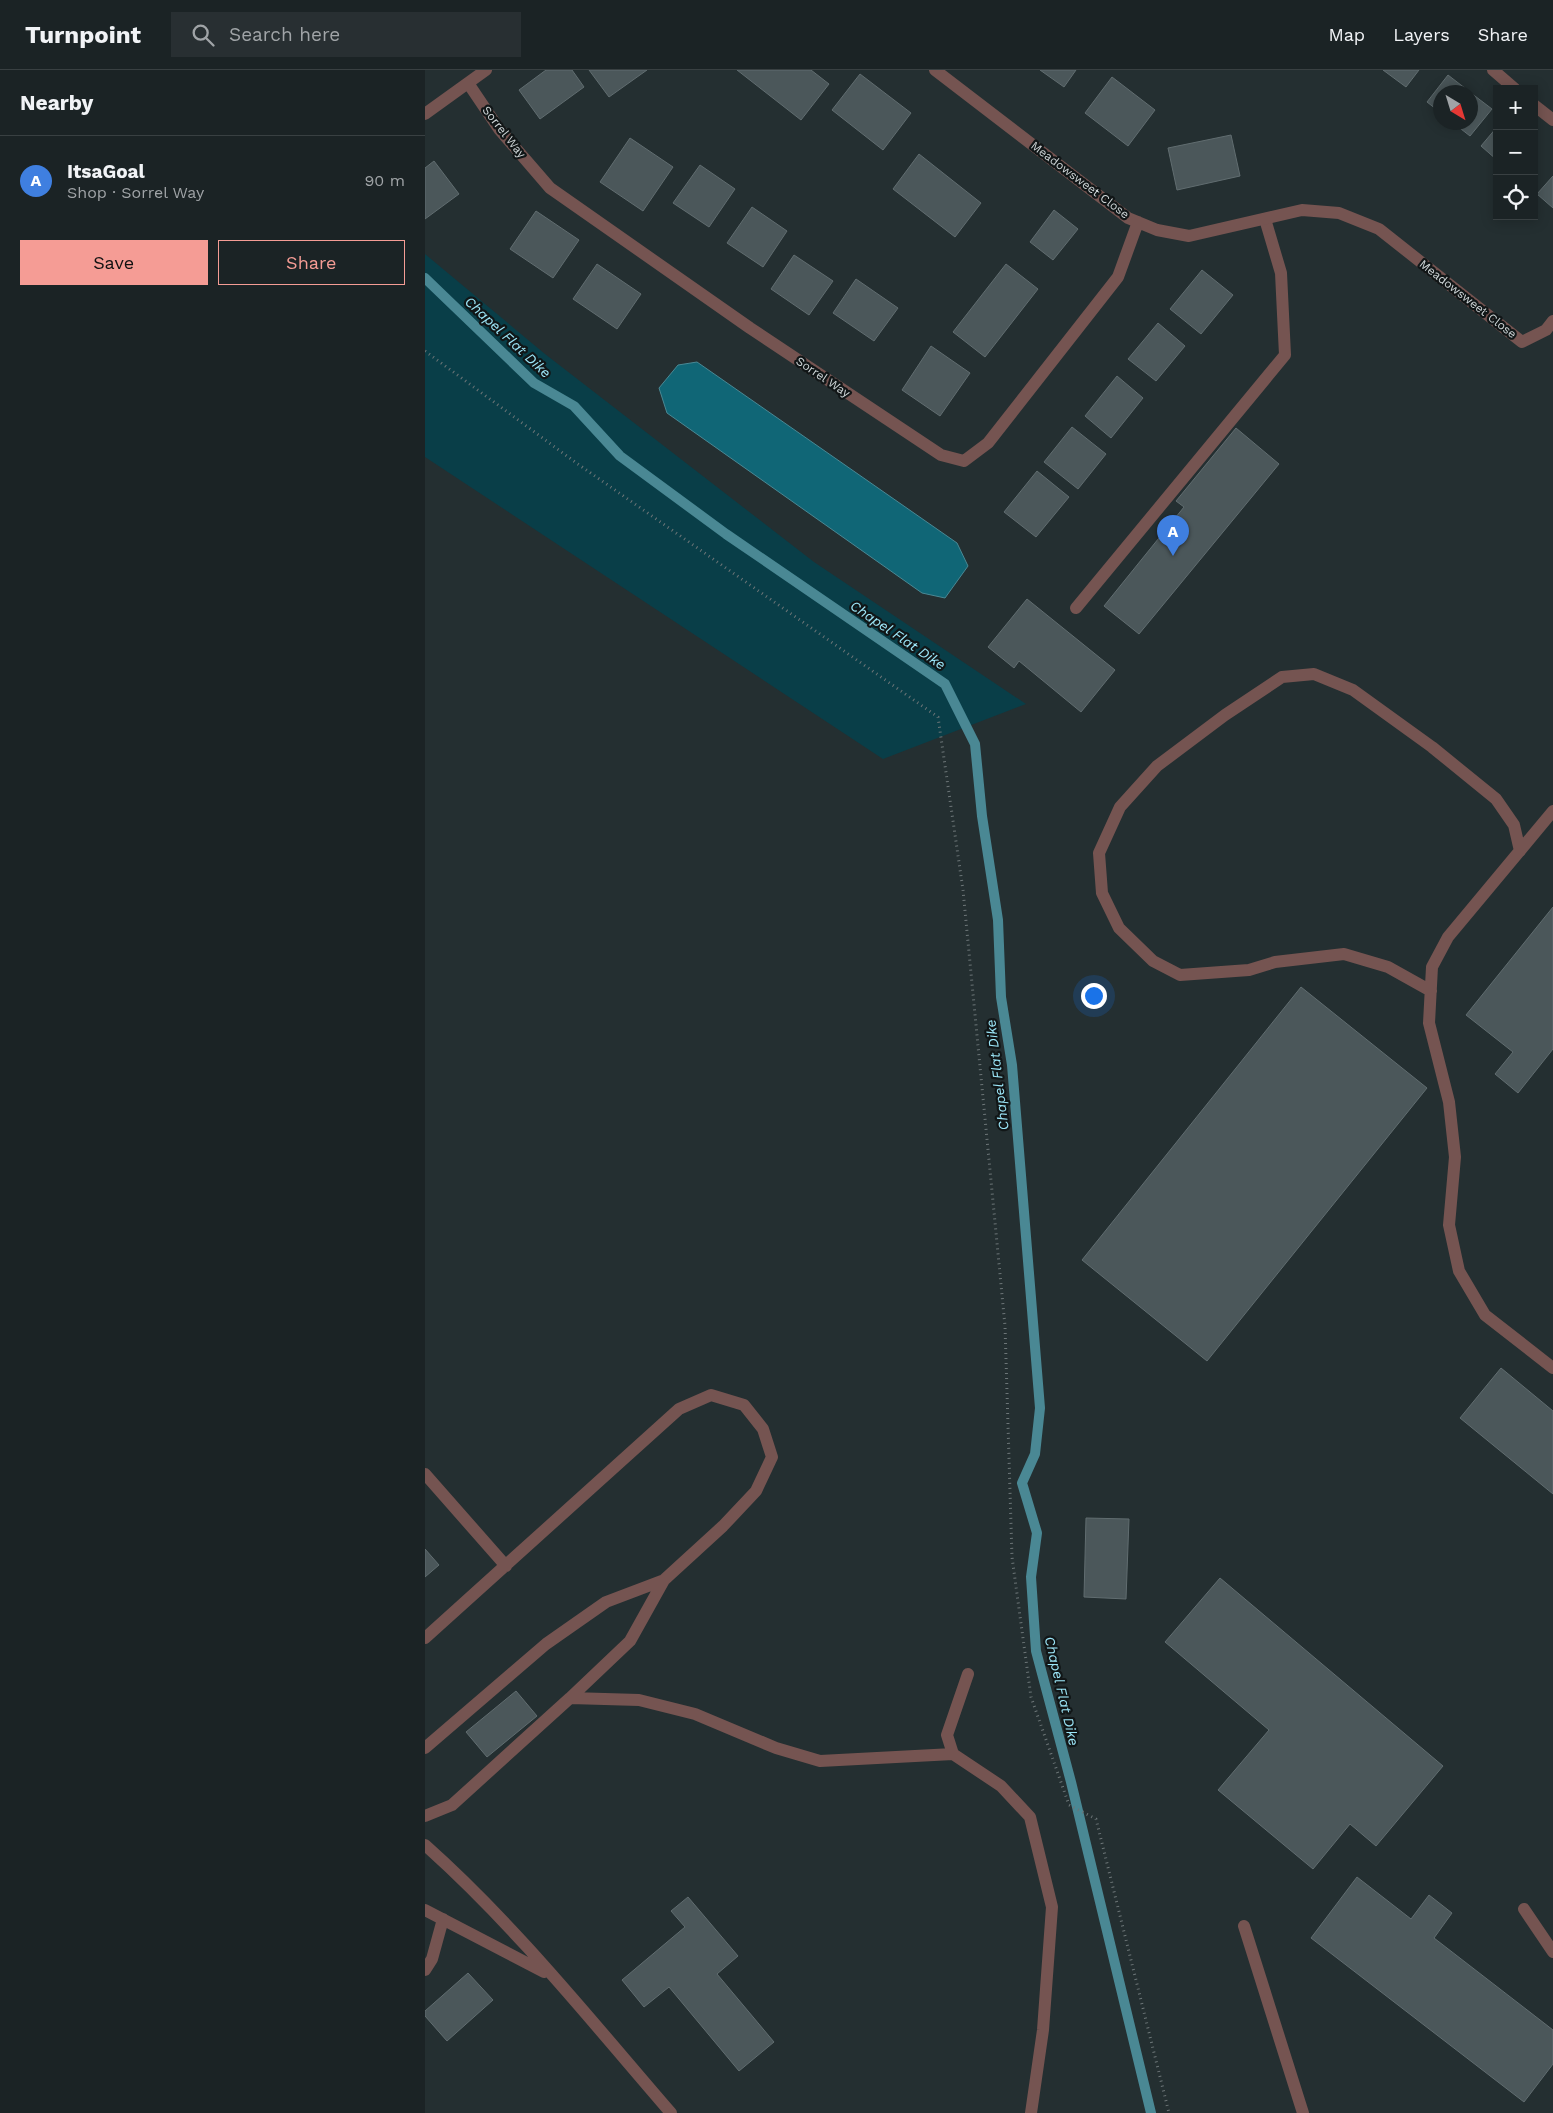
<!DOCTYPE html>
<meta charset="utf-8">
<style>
:root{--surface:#1b2325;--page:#282f32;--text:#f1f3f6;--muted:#a0a4a7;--line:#394042;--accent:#f59c95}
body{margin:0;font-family:"Work Sans",sans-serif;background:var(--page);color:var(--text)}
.controls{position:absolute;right:15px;top:15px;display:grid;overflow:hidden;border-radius:0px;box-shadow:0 2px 12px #0003}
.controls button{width:45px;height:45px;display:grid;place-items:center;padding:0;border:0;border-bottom:1px solid var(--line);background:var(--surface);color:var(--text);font:25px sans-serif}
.compass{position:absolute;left:1008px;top:15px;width:45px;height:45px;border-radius:50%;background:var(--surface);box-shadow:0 2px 12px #0003;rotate:142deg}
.you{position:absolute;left:668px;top:925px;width:18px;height:18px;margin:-12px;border:4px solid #fff;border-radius:50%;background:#1a73e8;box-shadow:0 0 0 8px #1a73e833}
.badge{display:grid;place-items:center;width:32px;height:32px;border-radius:50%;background:var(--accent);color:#fff;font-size:16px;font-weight:700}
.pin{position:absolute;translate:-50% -41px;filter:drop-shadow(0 1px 2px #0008)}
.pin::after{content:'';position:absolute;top:26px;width:18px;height:15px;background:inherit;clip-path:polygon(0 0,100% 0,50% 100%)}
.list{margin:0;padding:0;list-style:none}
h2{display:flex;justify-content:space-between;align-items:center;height:65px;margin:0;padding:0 20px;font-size:21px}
h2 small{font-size:16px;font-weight:400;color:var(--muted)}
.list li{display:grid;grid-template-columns:32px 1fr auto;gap:15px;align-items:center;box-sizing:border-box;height:90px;padding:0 20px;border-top:1px solid var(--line)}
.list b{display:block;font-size:19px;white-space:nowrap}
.list p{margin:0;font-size:16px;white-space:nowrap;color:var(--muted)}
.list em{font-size:16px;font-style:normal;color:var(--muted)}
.actions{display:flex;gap:10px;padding:15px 20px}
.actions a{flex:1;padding:11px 0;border:1px solid var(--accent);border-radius:0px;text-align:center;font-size:18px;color:var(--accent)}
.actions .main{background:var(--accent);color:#111}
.icon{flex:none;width:28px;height:28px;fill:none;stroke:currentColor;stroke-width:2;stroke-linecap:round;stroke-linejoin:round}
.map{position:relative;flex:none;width:1128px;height:2043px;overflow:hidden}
header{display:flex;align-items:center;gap:30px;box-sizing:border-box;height:70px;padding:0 25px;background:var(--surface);border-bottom:1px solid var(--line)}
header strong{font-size:24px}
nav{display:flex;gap:28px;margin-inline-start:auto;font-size:18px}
.search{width:350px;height:45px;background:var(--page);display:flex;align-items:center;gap:12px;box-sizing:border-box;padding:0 18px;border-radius:0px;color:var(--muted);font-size:19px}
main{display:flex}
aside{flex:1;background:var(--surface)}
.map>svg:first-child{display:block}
.green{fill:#093e48}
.water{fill:#106676;stroke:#4a8894}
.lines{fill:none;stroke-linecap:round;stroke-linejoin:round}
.stream{stroke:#4a8894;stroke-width:10}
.building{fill:#4b575a;stroke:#616d70}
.path{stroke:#6d7678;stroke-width:3;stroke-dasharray:1 4;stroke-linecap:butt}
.lane{stroke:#755451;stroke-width:12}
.street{stroke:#755451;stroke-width:12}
.labels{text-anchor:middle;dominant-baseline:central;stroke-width:4.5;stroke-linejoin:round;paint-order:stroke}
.street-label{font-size:12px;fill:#d0d7d9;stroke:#111617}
.water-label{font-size:14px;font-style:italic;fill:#9ce6f8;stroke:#111617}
</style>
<header>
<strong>Turnpoint</strong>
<div class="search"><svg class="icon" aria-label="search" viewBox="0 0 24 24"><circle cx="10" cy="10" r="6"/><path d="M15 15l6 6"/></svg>Search here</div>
<nav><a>Map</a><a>Layers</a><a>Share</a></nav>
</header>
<main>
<aside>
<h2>Nearby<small></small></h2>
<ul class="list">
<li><span class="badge" style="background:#3f7fe0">A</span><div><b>ItsaGoal</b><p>Shop · Sorrel Way</p></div><em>90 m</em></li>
</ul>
<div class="actions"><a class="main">Save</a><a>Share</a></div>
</aside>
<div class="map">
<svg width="1128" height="2043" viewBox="0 0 1128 2043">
<rect width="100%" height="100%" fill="#242f31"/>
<path class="green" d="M0,184l120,100 269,208 212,142 -143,55 -458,-302z"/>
<path class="water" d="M272,292l260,181 11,23 -23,32 -23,-5 -255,-180 -8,-25 19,-23z"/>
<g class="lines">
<path class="stream" d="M0,208l109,105 40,23 46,50 106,78 219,150 30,60 7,72 16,104 3,77 11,68 28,343 -5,46 -13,29 15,50 -6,44 5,74 35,131 80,331"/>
</g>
<path class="building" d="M121,0h26l12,17 -44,32 -21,-29z
M164,0h58l-38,27z
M312,0h74l18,14 -28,36z
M615,0h36l-12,17z
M958,0h36l-13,17z
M435,4l51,39 -28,37 -51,-40z
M1023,5l22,17h-29v21l-14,-11z
M687,7l43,33 -27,36 -43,-33z
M1046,23l21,16 -22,27 -18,-14h19z
M1072,57v33l-16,-14z
M806,65l9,41 -63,14 -9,-42z
M205,68l43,29 -30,44 -43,-29z
M494,84l62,49 -26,34 -62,-48z
M9,91l25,33 -34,25v-51z
M275,95l35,24 -26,38 -36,-24z
M1128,106v32l-16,-14z
M327,137l35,24 -24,36 -36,-24z
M629,140l24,19 -25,31 -23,-18z
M111,141l43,29 -26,38 -43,-29z
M369,185l39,26 -24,34 -38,-26z
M172,194l44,30 -24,35 -44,-30z
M581,194l32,25 -53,68 -32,-25z
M777,200l31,25 -32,39 -31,-25z
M431,209l42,29 -24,33 -41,-28z
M733,253l27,23 -29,35 -28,-22z
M506,276l39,27 -30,43 -38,-26z
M692,306l26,22 -32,40 -26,-22z
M647,357l34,27 -28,35 -34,-27z
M811,358l43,36 -140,170 -35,-28 80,-99 -8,-6z
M612,401l32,26 -33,40 -32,-25z
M602,529l88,71 -34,42 -62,-51 -5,7 -26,-21z
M1128,837v142l-35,44 -23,-19 18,-22 -47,-37z
M876,917l126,101 -220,273 -125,-101z
M1076,1298l52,43v83l-93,-76z
M661,1448l43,1 -3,80 -42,-2z
M0,1479l14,16 -14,12z
M795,1508l223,188 -67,80 -26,-22 -37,45 -95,-79 51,-60 -104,-88z
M91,1621l21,25 -50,41 -21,-25z
M932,1807l54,42 18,-24 23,18 -18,25 119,92v34l-29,38 -213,-164z
M263,1827l50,59 -21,18 57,68 -35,29 -70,-84 -25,20 -22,-27 63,-53 -14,-16z
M43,1903l25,27 -46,41 -22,-25v-5z"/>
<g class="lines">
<path class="path" d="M0,281l150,111 363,255 25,173 42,436 7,231 19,140 38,108 27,14 73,294"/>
<path class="lane" d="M651,538l209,-253 -4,-82 -16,-54
M1128,741l-105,126 -16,30 -3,56 20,79 6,55 -6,68 10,46 26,44 68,53
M1006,921l-43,-24 -44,-13 -69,8 -26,8 -69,5 -27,-14 -34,-33 -17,-35 -3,-40 21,-46 37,-41 68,-51 57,-38 32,-3 39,16 79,57 64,52 18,26 6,26
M0,1404l81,92
M0,1568l254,-229 32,-14 33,10 19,24 9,28 -16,34 -33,35 -59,54 -34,61 -60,57 -118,107 -27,11
M145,1628l69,2 56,14 81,34 44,13 133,-7 48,32 29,31 22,90 -9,123 -12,83
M0,1678l121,-104 60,-42 58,-22
M528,1684l-6,-19 21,-61
M0,1775c90,80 168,178 246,268
M1099,1839l29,43
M0,1840l119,62
M819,1856l59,187
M0,1900l7,-11 11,-40"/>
<path class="street" d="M510,0l193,148 29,12 32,6 113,-26 37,3 40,16 143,113 24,-12 7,-9
M1068,0l22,19
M43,13l31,46 51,59 200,140 191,127 23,6 24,-18 130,-166 20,-55
M1109,35l19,15
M0,44l61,-44"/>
</g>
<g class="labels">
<g class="street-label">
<text transform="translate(79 62) rotate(52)">Sorrel Way</text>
<text transform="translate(655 110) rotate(37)">Meadowsweet Close</text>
<text transform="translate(1043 229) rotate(38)">Meadowsweet Close</text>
<text transform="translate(398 307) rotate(34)">Sorrel Way</text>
</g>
<g class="water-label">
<text transform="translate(83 267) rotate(43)">Chapel Flat Dike</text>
<text transform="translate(473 565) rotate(34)">Chapel Flat Dike</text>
<text transform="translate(572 1005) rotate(-97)">Chapel Flat Dike</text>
<text transform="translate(637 1621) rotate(77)">Chapel Flat Dike</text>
</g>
</g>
</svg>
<div class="controls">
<button>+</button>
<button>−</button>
<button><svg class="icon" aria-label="locate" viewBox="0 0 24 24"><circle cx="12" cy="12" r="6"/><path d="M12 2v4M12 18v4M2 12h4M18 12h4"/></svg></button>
</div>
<svg class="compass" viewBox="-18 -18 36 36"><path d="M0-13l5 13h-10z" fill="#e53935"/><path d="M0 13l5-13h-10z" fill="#a0a4a7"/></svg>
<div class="you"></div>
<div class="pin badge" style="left:748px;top:486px;background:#3f7fe0">A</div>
</div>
</main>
